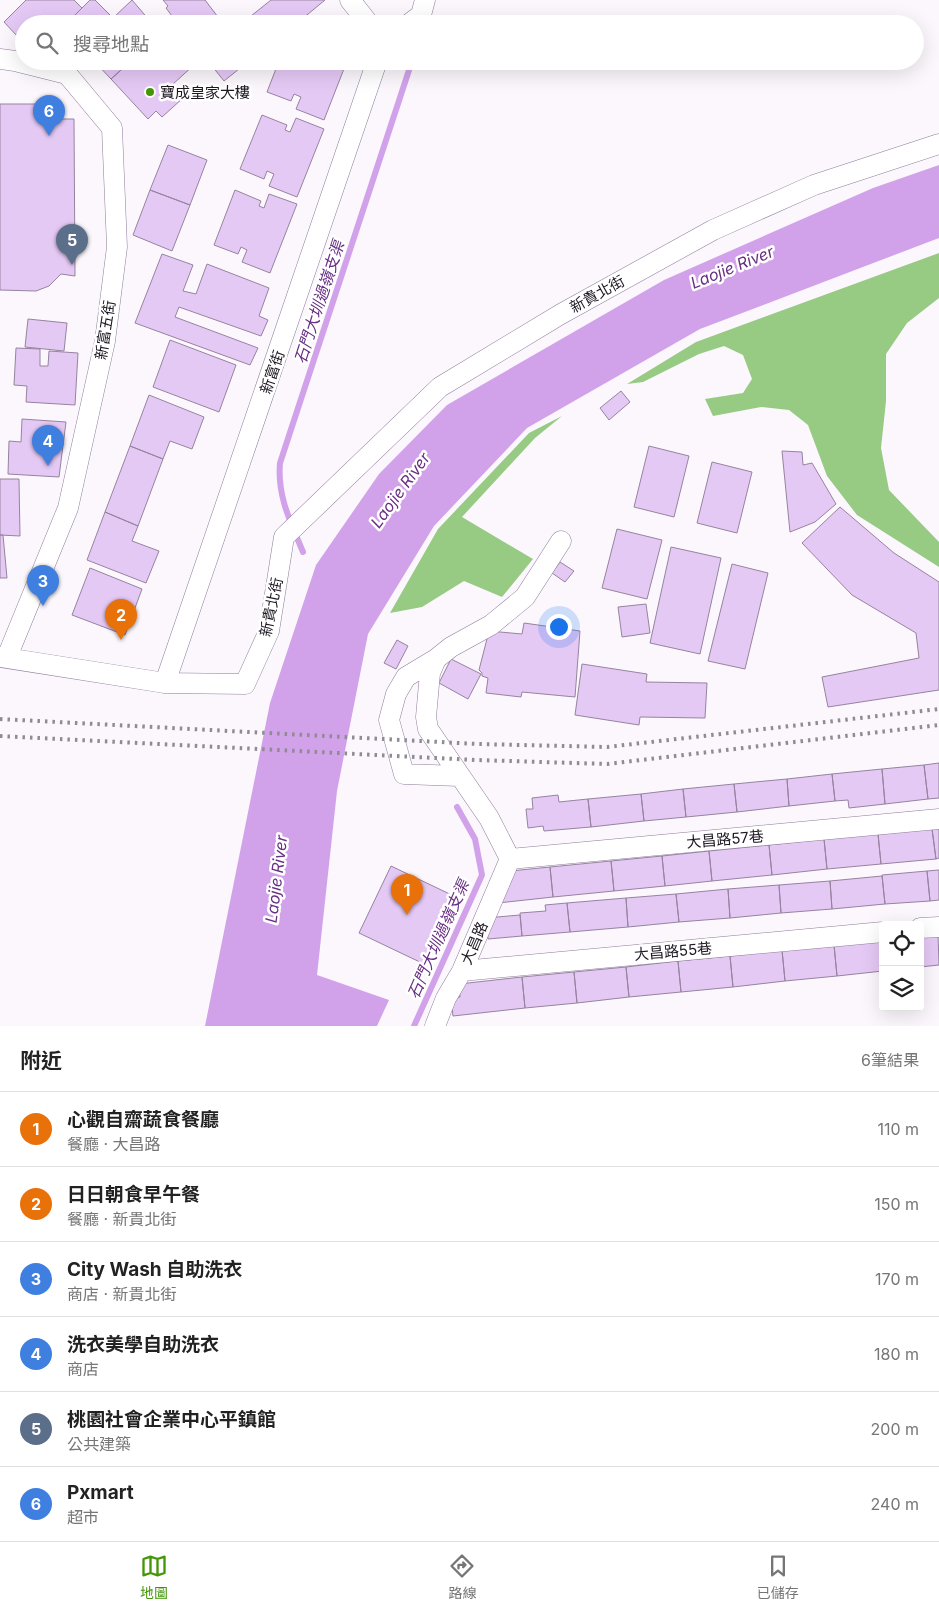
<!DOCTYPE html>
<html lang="zh-TW">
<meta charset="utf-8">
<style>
:root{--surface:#fff;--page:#f2f2f2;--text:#222;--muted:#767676;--line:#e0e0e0;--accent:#429607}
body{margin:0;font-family:Inter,"Noto Sans TC",sans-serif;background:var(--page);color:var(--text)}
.controls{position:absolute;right:15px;bottom:15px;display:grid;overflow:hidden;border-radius:5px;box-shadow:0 5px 20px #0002}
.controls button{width:45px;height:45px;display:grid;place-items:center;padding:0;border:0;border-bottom:1px solid var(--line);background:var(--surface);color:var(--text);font:25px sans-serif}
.you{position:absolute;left:558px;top:626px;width:18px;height:18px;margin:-12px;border:4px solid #fff;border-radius:50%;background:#1a73e8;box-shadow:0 0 0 8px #1a73e833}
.badge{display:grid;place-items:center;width:32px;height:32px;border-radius:50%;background:var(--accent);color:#fff;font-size:16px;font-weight:700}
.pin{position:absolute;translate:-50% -41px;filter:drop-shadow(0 1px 2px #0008)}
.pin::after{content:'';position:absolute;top:26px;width:18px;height:15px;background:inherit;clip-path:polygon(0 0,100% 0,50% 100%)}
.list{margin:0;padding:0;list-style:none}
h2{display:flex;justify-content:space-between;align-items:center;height:65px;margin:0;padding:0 20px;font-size:21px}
h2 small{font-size:16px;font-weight:400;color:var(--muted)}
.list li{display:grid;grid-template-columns:32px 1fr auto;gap:15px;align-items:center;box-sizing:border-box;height:75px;padding:0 20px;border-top:1px solid var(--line)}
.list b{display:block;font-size:19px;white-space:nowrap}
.list p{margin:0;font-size:16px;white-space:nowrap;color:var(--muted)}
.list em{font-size:16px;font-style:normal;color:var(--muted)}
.icon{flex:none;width:28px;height:28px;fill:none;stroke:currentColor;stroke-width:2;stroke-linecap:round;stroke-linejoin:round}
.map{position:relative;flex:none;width:939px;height:1026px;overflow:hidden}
.search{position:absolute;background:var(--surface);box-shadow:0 5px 20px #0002;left:15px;right:15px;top:15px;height:55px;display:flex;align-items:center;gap:12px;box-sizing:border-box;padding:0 18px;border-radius:28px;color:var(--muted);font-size:19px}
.sheet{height:515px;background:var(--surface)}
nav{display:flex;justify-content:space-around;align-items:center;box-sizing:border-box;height:70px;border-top:1px solid var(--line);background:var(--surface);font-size:14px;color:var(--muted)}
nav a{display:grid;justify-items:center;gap:2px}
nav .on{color:var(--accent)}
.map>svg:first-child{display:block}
.forest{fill:#97ca83}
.water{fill:#d1a2ea}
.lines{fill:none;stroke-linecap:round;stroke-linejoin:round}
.stream{stroke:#d1a2ea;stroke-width:6}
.building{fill:#e5c9f5;stroke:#9683a0}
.minor-casing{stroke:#8f7d9a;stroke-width:21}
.minor{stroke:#fff;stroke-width:20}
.rail{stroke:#908a93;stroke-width:4;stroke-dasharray:2.5 5;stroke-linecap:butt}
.poi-dot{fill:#429607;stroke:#fff;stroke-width:2}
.labels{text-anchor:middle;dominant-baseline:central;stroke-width:5;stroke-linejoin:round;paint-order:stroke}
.poi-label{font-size:15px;fill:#1f1823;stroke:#fff;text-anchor:start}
.street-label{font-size:15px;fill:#1f1823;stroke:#fff}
.water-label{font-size:16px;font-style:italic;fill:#682f83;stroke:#fff}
</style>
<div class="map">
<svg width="939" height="1026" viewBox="0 0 939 1026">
<rect width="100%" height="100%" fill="#fbf7fd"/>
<path class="forest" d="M939,253v45l-32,25 -21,31v47l-5,47 8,42 50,52v25l-82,-52 -30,-39 -19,-51 -19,-15 -28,-3 -48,9 -8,-17 38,-6 9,-14 -9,-24 -19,-9 -25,8 -56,28 -16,2 69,-42z
M562,416l-27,22 -73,79 71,42 -31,38 -38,-16 -42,26 -32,6 48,-84 91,-96z"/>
<path class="water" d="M939,165v73l-239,91 -173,99 -93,98 -66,108 -31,157 -20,184 72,25 -12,26h-172l65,-323 46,-138 63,-91 68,-69 217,-125 209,-92z"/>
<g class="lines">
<path class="stream" d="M303,552c-12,-29 -26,-56 -23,-89l132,-402
M414,1026l68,-151 -7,-36 -18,-32"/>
</g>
<path class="building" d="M26,0h48l8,8 -16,16h-8l-2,-3 -2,3h-30v7l-6,6 -14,-15z
M90,0h5l18,18 19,-18 18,21 -4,3h-80z
M163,0h42l13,17 -9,7h-31l-12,-16 2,-2z
M271,0h54l-29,24h-55z
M94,61h37l-20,18z
M131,61h20l4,4 4,-4h34l2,3 -23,21 11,13 -21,19 -6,-6 -8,8 -37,-40z
M208,61h41l-25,20z
M279,61h68l-23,59 -28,-11 5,-12 -7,-3 -3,7 -24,-9z
M0,104h61v15h13l1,157 -14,-2 -12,12 -13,5 -36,-1z
M262,115l25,10 -2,5 5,2 6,-14 28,11 -27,68 -28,-11 5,-12 -7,-3 -3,8 -24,-10z
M168,145l39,15 -17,45 -40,-15z
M150,190l40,15 -18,46 -39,-16z
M235,190l26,11 -2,5 5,2 5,-14 28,10 -27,69 -28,-11 5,-12 -6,-3 -3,7 -24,-9z
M162,254l31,11 -10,26 13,3 11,-30 62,24 -10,28 9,4 -7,16 -82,-29 -4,10 83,31 -8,17 -115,-42z
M28,319l39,4 -3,28 -39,-4z
M170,340l66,25 -17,47 -66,-25z
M16,348l24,1v17h8l1,-15 29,2 -3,52 -49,-3 1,-16 -13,-1z
M621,391l9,11 -21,18 -9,-12z
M149,395l55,22 -12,32 -22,-8 -7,18 -33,-13z
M22,419l44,3 -7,55 -51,-3 1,-33 12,1z
M130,446l33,13 -25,67 -33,-14z
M649,446l40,10 -15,61 -40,-10z
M782,451l20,1 1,13 9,-2 24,41 -21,18 -25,10z
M712,462l40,10 -15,61 -40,-10z
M0,479h19l1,57 -20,-1z
M840,507l54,46 45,29v108l-111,17 -6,-30 97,-19 -3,-25 -64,-38 -50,-52z
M105,512l33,14 -6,15 27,10 -13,32 -59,-23z
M617,529l45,11 -15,59 -45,-11z
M0,535h3l4,43h-7z
M671,547l50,11 -21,96 -50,-11z
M560,562l14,9 -9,11 -13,-9z
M732,564l36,9 -23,96 -37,-8z
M90,568l52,21 -17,46 -53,-20z
M646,604l4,29 -28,4 -4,-30z
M524,623l56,8 -5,66 -53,-5 -1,5 -35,-4 2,-15 -6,-2v-3l-3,-3 10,-39 33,3z
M397,640l11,6 -12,23 -12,-6z
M451,659l30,15 -13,25 -29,-16z
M582,664l65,10 -1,8 61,1 -2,35 -65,-1 -1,8 -64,-10z
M939,763v35l-11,1 -4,-34z
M924,765l4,34 -43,5 -3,-35z
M882,769l3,35 -36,4 -1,-8 -13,1 -3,-27z
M832,774l3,27 -46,5 -2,-27z
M787,779l2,27 -52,6 -3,-28z
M734,784l3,28 -51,5 -3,-28z
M683,789l3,28 -42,4 -3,-27z
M641,794l3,27 -53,6 -3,-28z
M558,795l1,7 29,-3 3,28 -47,4 -1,-5 -15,2 -2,-19h7l-1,-11z
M939,828v30l-3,1 -4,-30z
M932,829l4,30 -55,5 -3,-30z
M878,834l3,30 -54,5 -3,-30z
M824,839l3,30 -55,6 -3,-30z
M769,845l3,30 -60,6 -3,-30z
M709,851l3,30 -47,5 -3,-30z
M662,856l3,30 -51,5 -3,-30z
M611,861l3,30 -61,6 -3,-30z
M391,866l65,31 -32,67 -65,-31z
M550,867l3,30 -55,6 3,-31z
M939,870v30l-9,1 -3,-30z
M927,871l3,30 -45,3 -3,-29z
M882,876l3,28 -53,5 -2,-28z
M830,881l2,28 -51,4 -2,-28z
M779,885l2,28 -51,5 -2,-29z
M728,889l2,29 -51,4 -3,-28z
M676,894l3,28 -51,5 -2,-29z
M626,898l2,29 -58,5 -3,-29z
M567,903l3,29 -48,4 -2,-23 26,-2 -1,-6z
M520,915l2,21 -34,3 -2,-21z
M938,934l1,31 -19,2v-31z
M883,940v31l-46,5 -3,-31z
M834,945l3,31 -52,5 -3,-31z
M782,950l3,31 -52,6 -3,-31z
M730,956l3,31 -52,5 -3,-31z
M678,961l3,31 -52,5 -3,-30z
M626,967l3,30 -52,6 -3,-31z
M574,972l3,31 -52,5 -3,-31z
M522,977l3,31 -72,8 -2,-18 9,-1 -1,-13z"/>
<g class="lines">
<defs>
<path id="minor" d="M350,0l19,24
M409,24l12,-9 4,-15
M0,59l15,2 52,13 45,54 5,119 -12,94 -37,167 -61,149
M0,657l165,26 80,1 24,-53 15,-94 156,-150 121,-73 152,-84 101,-45 125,-41
M436,659l-30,18 -10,17 -7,26 15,54 55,2
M165,683l212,-622
M510,859l429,-40
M510,859l-21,-41 -61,-89 -2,-12 4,-44 6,-14 15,-12 40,-22 34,-28 36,-56
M920,928l19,-1
M462,971l421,-39
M435,1026l11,-28 16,-27 48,-112"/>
</defs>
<use href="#minor" class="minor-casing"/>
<use href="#minor" class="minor"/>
<path class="rail" d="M0,719l478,25 129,3 332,-38
M0,736l476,24 131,4 332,-39"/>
</g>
<circle class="poi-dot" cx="150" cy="92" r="5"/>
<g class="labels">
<g class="poi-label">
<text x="160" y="92">寶成皇家大樓</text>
</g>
<g class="street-label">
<text transform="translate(597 294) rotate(-29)">新貴北街</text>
<text transform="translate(105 330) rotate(-81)">新富五街</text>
<text transform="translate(272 372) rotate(-71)">新富街</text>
<text transform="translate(271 607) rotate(-78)">新貴北街</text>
<text transform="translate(725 839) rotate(-5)">大昌路57巷</text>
<text transform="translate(474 943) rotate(-67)">大昌路</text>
<text transform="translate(673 951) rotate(-5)">大昌路55巷</text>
</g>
<g class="water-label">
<text transform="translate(732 267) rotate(-22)">Laojie River</text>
<text transform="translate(319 302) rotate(-72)">石門大圳過嶺支渠</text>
<text transform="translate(400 490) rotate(-54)">Laojie River</text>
<text transform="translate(276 879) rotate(-83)">Laojie River</text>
<text transform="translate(438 939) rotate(-66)">石門大圳過嶺支渠</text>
</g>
</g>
</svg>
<div class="controls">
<button><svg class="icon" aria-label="locate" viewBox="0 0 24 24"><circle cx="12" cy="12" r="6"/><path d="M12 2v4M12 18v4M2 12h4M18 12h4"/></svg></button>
<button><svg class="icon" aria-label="layers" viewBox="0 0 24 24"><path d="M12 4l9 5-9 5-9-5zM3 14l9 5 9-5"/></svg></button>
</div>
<div class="you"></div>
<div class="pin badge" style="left:407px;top:915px;background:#e8710a">1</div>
<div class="pin badge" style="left:121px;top:640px;background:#e8710a">2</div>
<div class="pin badge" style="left:43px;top:606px;background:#3f7fe0">3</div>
<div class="pin badge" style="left:48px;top:466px;background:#3f7fe0">4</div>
<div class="pin badge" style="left:72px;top:265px;background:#5c6f8a">5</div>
<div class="pin badge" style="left:49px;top:136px;background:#3f7fe0">6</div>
<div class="search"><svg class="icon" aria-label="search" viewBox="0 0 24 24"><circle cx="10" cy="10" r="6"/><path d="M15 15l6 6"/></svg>搜尋地點</div>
</div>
<section class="sheet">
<h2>附近<small>6筆結果</small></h2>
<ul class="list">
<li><span class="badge" style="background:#e8710a">1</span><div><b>心觀自齋蔬食餐廳</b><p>餐廳 · 大昌路</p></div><em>110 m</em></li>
<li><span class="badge" style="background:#e8710a">2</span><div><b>日日朝食早午餐</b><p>餐廳 · 新貴北街</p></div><em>150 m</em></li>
<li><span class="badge" style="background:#3f7fe0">3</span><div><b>City Wash 自助洗衣</b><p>商店 · 新貴北街</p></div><em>170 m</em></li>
<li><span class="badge" style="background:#3f7fe0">4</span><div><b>洗衣美學自助洗衣</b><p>商店</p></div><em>180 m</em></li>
<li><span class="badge" style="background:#5c6f8a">5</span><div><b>桃園社會企業中心平鎮館</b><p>公共建築</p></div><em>200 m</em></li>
<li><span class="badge" style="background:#3f7fe0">6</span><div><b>Pxmart</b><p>超市</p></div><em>240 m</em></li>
</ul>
</section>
<nav>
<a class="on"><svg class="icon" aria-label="map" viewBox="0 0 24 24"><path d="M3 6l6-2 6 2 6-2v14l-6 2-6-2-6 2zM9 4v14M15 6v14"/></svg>地圖</a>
<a><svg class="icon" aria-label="directions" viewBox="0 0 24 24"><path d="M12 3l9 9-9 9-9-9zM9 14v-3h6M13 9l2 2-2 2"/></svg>路線</a>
<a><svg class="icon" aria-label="saved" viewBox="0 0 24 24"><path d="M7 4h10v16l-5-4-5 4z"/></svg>已儲存</a>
</nav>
